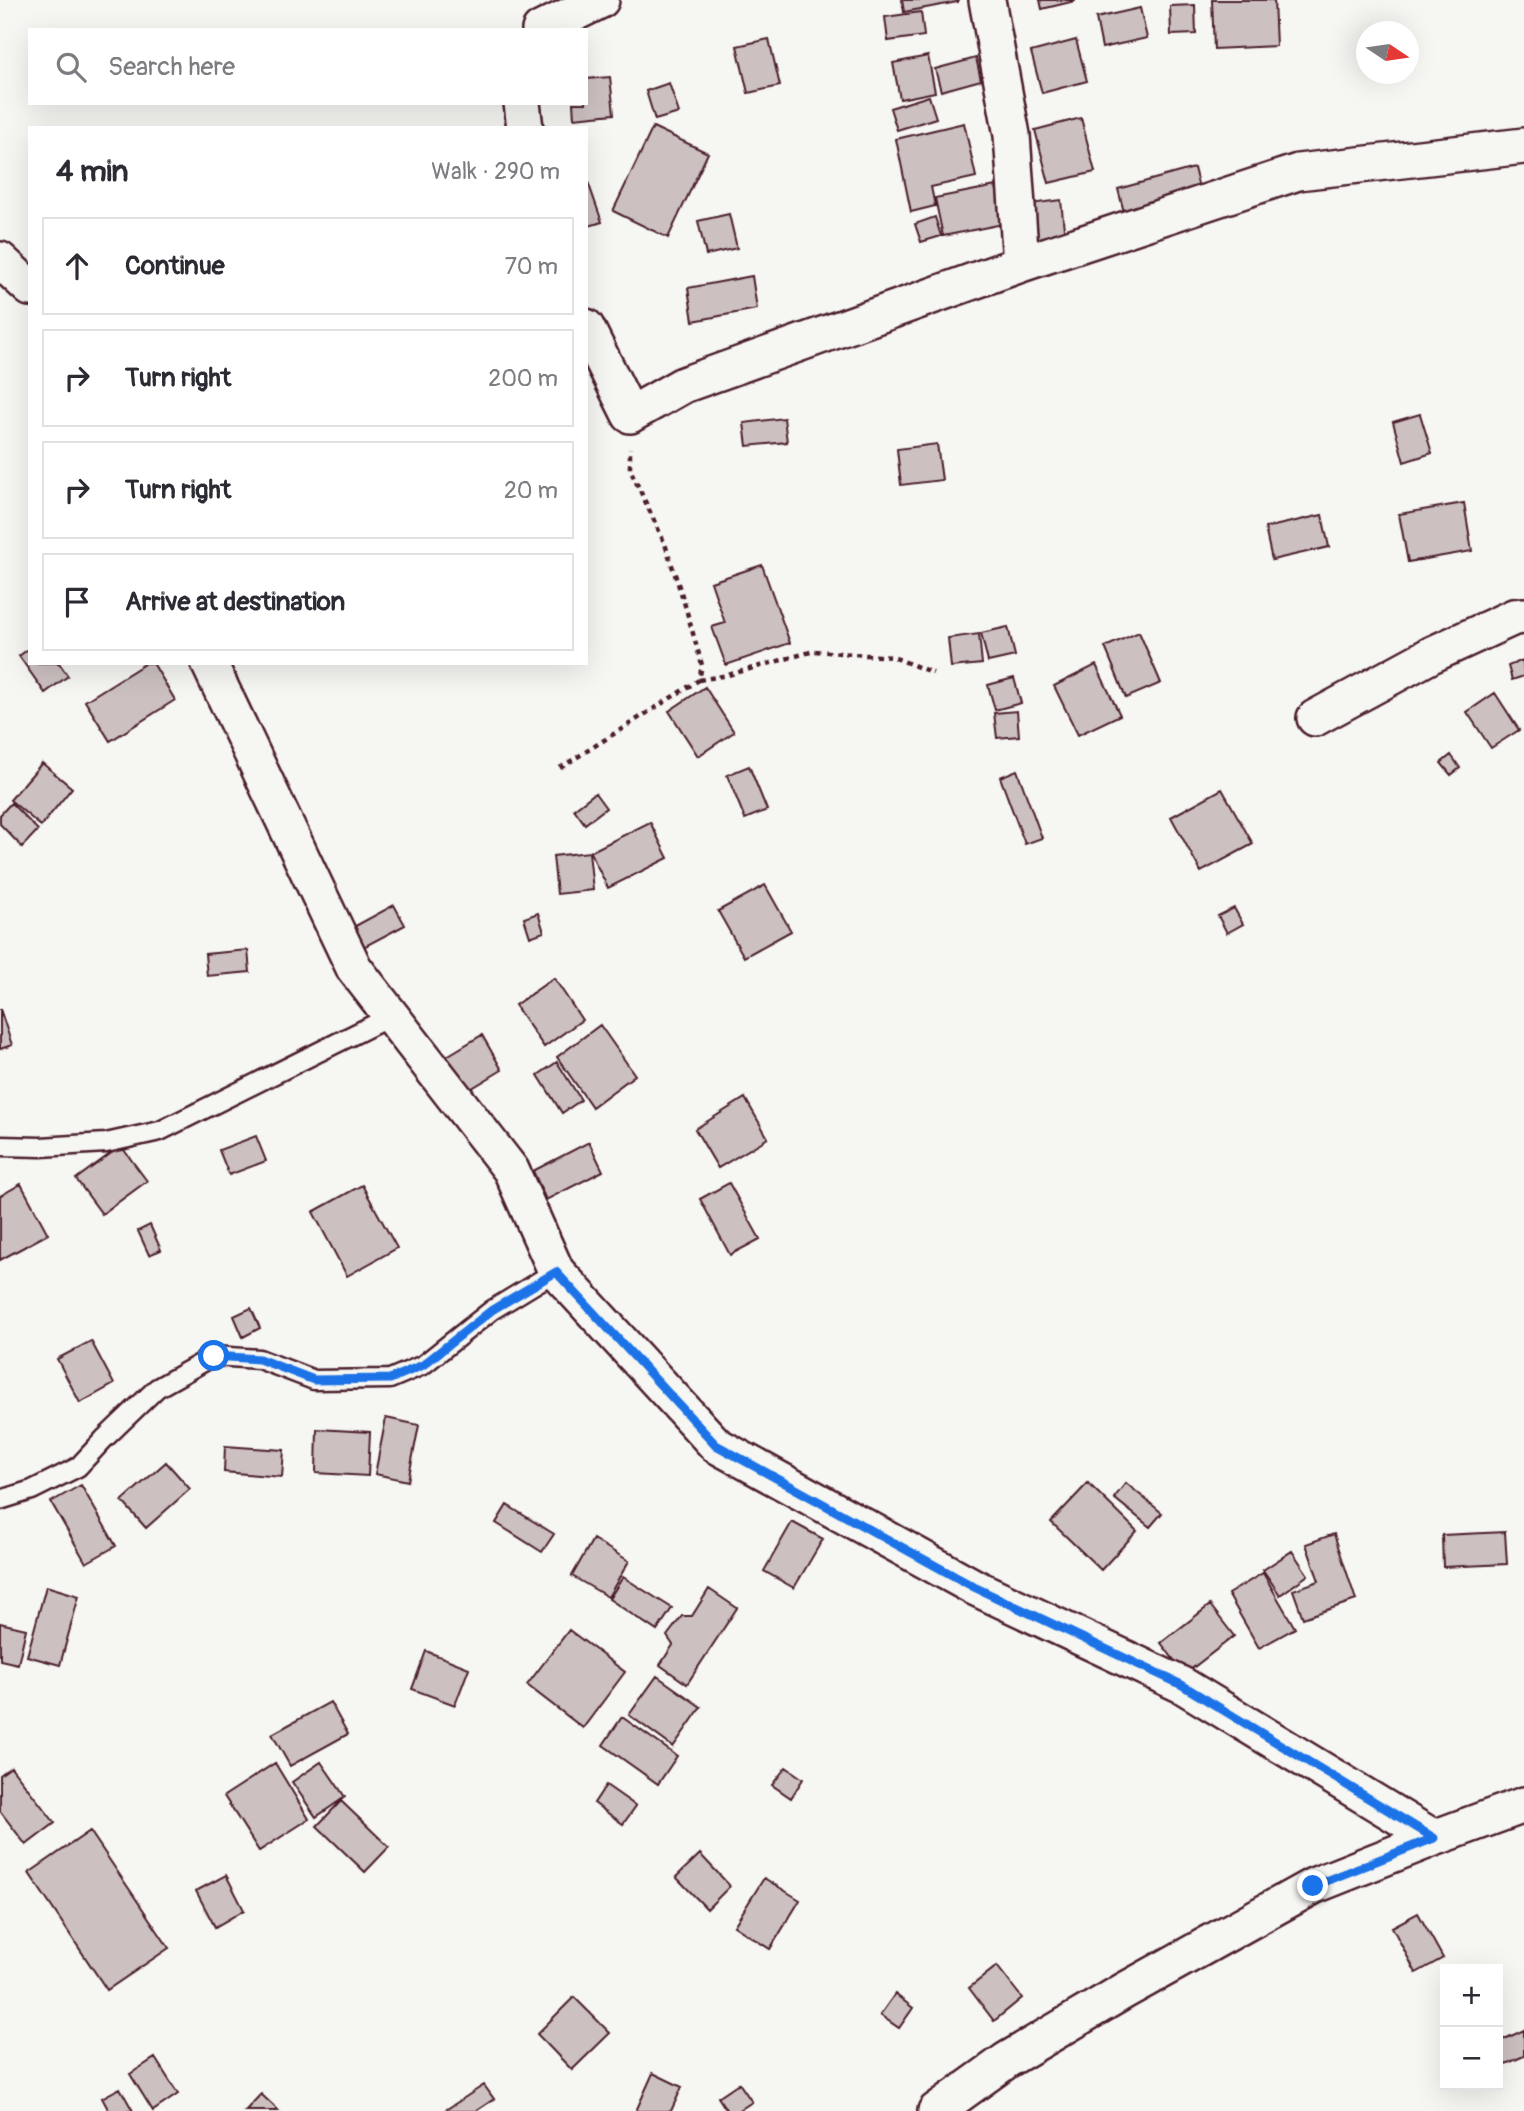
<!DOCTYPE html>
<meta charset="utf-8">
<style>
:root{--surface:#fff;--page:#f2f2f3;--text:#2b2b33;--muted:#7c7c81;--line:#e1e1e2}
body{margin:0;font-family:Pangolin,sans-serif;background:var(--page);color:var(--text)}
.controls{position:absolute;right:21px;bottom:21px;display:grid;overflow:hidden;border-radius:0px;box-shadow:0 7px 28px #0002}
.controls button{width:63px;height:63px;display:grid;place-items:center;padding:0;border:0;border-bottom:2px solid var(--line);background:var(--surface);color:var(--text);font:35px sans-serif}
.compass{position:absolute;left:1356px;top:21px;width:63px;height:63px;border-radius:50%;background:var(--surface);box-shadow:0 7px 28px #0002;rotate:103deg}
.stop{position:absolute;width:21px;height:21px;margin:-16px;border:5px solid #1a73e8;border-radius:50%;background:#fff}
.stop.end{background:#1a73e8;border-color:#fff;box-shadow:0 2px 7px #0008}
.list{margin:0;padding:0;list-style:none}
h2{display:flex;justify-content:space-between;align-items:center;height:91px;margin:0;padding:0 28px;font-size:30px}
h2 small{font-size:23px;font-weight:400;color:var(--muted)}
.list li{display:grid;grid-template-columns:46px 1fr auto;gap:21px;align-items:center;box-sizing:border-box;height:98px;margin:0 14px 14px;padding:0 14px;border:2px solid var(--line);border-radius:0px}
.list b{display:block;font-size:26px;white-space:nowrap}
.list em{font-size:23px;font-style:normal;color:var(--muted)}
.icon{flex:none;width:38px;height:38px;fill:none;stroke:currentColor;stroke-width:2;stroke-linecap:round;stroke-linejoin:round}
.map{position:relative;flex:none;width:1524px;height:2111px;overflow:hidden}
.search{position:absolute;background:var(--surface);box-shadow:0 7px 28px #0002;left:28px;top:28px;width:560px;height:77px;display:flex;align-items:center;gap:18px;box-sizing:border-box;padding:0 24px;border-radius:0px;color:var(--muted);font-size:26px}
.panel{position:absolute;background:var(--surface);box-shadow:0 7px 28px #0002;left:28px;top:126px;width:560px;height:539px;border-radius:0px}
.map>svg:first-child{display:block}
.building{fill:#ccc1c0;stroke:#4a1f2b;stroke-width:2}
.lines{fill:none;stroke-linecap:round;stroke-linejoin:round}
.lane-casing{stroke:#4a1f2b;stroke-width:23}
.street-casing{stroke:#4a1f2b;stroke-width:40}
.path{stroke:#4a1f2b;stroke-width:4.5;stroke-dasharray:5 5;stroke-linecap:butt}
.lane{stroke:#f6f6f2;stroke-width:18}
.street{stroke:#f6f6f2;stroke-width:35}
.route{stroke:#1a73e8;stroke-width:9}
</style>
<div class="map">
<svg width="1524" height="2111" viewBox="0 0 1524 2111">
<rect width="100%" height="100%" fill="#f6f6f2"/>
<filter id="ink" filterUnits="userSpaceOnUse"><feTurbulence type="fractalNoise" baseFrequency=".0143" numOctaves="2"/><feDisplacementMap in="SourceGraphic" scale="14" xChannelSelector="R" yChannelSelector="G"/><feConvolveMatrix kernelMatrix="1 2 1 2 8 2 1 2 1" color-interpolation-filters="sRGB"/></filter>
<g filter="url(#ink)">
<path class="building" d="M902,0h56v2l-54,10z
M1040,0h35v1l-33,8z
M1212,0h62l2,46 -62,3z
M1195,5l1,29 -25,1 -1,-29z
M1140,8l7,30 -45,10 -6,-30z
M921,12l3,24 -36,5 -3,-24z
M769,39l11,47 -32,7 -11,-47z
M1076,40l11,41 -45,12 -11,-41z
M928,56l7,36 -35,7 -7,-36z
M976,58l5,22 -40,11 -6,-22z
M610,77l4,37 -40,4 -1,-15h13v-24z
M669,83l10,30 -24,7 -9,-29z
M929,96l7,22 -39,12 -7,-22z
M1081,118l14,54 -46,11 -14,-53z
M964,123l12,54 -45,10 4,19 -24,6 -15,-73z
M653,127l55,26 -40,85 -55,-27z
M1194,168l6,24 -76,20 -6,-23z
M586,176l16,46 -16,5z
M996,186l7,38 -60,12 -8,-38z
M1061,200l4,39 -38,4 -5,-38z
M729,214l8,34 -31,7 -8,-34z
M935,217l6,19 -20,6 -6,-18z
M752,276l5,33 -64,12 -5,-33z
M1420,414l12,39 -28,9 -11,-40z
M784,418l3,24 -40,4 -3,-23z
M937,444l5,36 -41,5 -4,-36z
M1464,503l8,48 -64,11 -9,-48z
M1322,515l7,32 -57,13 -7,-32z
M762,565l28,78 -64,22 -14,-38 13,-4 -14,-41z
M1008,627l7,29 -27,6 -7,-29z
M1139,632l22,51 -35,15 -21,-51z
M979,634l3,30 -31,3 -3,-29z
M30,648v15h29l9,13 -23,17 -26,-37z
M1523,660l1,16 -12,4 -4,-14z
M146,663h7l22,37 -65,41 -25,-40z
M1096,665l24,50 -42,20 -24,-49z
M1014,678l7,25 -26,7 -7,-25z
M705,687l29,45 -36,24 -29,-45z
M1495,693l24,37 -28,18 -24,-36z
M1017,711l2,25 -22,2 -3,-25z
M1451,755l9,13 -9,7 -10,-12z
M42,763l30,25 -31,38 -31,-26z
M749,766l18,44 -22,9 -18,-44z
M1017,770l25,68 -17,6 -25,-67z
M1222,789l31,55 -52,28 -30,-55z
M595,793l11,15 -21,16 -11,-15z
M11,803l27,27 -16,17 -22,-23v-9z
M650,822l18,36 -60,30 -18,-36z
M589,852l4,38 -36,4 -4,-38z
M765,885l26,46 -47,26 -26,-46z
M394,905l11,20 -47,25 -10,-20z
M1234,908l9,16 -16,9 -9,-17z
M538,913l6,19 -14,5 -6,-19z
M248,950l2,22 -43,4 -2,-22z
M554,978l28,42 -38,27 -29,-42z
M0,1009l12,36 -12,4z
M600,1025l35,50 -43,32 -35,-50z
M482,1035l20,35 -40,24 -20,-35z
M557,1062l24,38 -19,13 -24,-38z
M745,1098l23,40 -50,30 -23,-39z
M256,1136l10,25 -37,14 -10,-25z
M589,1142l14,29 -57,29 -13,-29z
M121,1146l26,35 -45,33 -26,-35z
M729,1183l31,56 -30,16 -30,-56z
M21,1184l27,50 -48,26v-64z
M362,1185l35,63 -50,28 -34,-64z
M150,1225l11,25 -12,5 -11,-24z
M251,1308l9,20 -17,9 -9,-21z
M91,1341l23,43 -34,19 -23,-44z
M386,1418l33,7 -11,56 -33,-7z
M317,1429l53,3 -2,44 -52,-3z
M225,1446l59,4 -2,27 -58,-5z
M166,1462l24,27 -44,39 -24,-27z
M1088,1483l49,48 -36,39 -50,-48z
M1126,1483l36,30 -12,14 -36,-29z
M81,1485l35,61 -30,17 -35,-61z
M507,1505l47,29 -12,18 -46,-29z
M792,1522l31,17 -29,49 -30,-17z
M1505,1532l2,32 -64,3 -1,-32z
M1334,1534l22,66 -53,18 -10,-28 26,-9 -13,-37z
M593,1539l36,22 -21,36 -36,-21z
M1292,1551l16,24 -28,20 -17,-25z
M1263,1573l32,55 -36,20 -31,-54z
M623,1577l49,31 -15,23 -48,-32z
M46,1586l33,10 -19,69 -33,-9z
M709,1589l28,19 -50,76 -27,-19 13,-20 -6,-9 15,-20h10z
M1210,1605l24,31 -49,38 -24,-31z
M0,1623l26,6 -8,35 -18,-4z
M569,1630l56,42 -42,56 -56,-43z
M426,1651l43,17 -14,37 -43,-16z
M657,1676l44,31 -28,40 -44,-32z
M330,1702l18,32 -58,32 -18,-32z
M622,1717l55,39 -19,28 -55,-39z
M321,1762l24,35 -29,20 -24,-35z
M275,1763l34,56 -50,32 -35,-55z
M11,1767l44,56 -29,22 -26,-34v-36z
M786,1767l17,12 -12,19 -19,-13z
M606,1785l30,21 -13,18 -29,-21z
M341,1801l48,46 -24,25 -48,-46z
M90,1831l79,117 -62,42 -78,-117z
M700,1854l30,32 -23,23 -31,-32z
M226,1875l18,35 -29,17 -19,-36z
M764,1878l36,22 -30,49 -36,-23z
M1418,1913l25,45 -27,15 -24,-46z
M997,1966l25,32 -28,23 -25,-33z
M895,1994l18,14 -14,20 -19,-13z
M574,1997l36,36 -38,37 -35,-36z
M1524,2030v26l-23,10 -3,-4v-20z
M155,2058l23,36 -25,17 -23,-37z
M653,2073l29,14 -11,24h-35z
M739,2083l13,19 -14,9h-11l-9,-14z
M484,2085l10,14 -18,12h-32z
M120,2088l13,23h-24l-7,-13z
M261,2094l18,17h-34z"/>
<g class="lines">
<defs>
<path id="lane" d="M0,1146l41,1 65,-4 54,-12 231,-115
M0,1500l32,-10 46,-23 26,-28 53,-51 57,-32 45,3 55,21 76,-1 33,-14 69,-55 64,-39"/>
<path id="street" d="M987,0l25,135 9,129
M540,30l61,-30
M522,103l3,25
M0,260l30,28
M586,327l44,88 53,-30 338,-121 277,-92 226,-26
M209,663l145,305 157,202 45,101 160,174 258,142 208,98 252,153
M1315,718l116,-63 83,-38 10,-1
M936,2111l71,-51 117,-69 189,-105 121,-48 90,-33"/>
</defs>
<use href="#lane" class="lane-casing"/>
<use href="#street" class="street-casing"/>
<path class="path" d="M699,680l29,-5 86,-24 79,6 40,16
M560,768l139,-88 3,-15 -18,-63 -19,-58 -35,-75v-21"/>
<use href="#lane" class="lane"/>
<use href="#street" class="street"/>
</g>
</g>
<g class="lines" filter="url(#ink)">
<path class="route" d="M214,1356l45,3 55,21 76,-1 33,-14 69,-55 64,-38 160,173 258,142 208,98 252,153 -121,48"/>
</g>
</svg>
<div class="controls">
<button>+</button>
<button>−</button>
</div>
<svg class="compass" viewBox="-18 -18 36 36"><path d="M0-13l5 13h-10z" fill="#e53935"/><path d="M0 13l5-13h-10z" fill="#7c7c81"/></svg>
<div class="stop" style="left:214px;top:1356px"></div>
<div class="stop end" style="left:1313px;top:1886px"></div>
<div class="search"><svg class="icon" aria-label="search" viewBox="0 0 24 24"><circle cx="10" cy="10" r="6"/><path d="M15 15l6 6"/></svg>Search here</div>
<section class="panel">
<h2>4 min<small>Walk · 290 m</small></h2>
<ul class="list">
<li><svg class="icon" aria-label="ahead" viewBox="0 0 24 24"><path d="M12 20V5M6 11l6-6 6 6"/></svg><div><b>Continue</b></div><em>70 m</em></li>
<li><svg class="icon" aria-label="right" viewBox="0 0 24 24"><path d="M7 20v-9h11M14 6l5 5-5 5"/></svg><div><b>Turn right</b></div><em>200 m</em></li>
<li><svg class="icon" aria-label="right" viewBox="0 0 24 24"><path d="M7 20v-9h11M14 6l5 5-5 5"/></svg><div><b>Turn right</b></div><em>20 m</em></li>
<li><svg class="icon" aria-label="arrive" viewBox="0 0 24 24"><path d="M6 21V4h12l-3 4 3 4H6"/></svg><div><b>Arrive at destination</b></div></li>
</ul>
</section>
</div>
